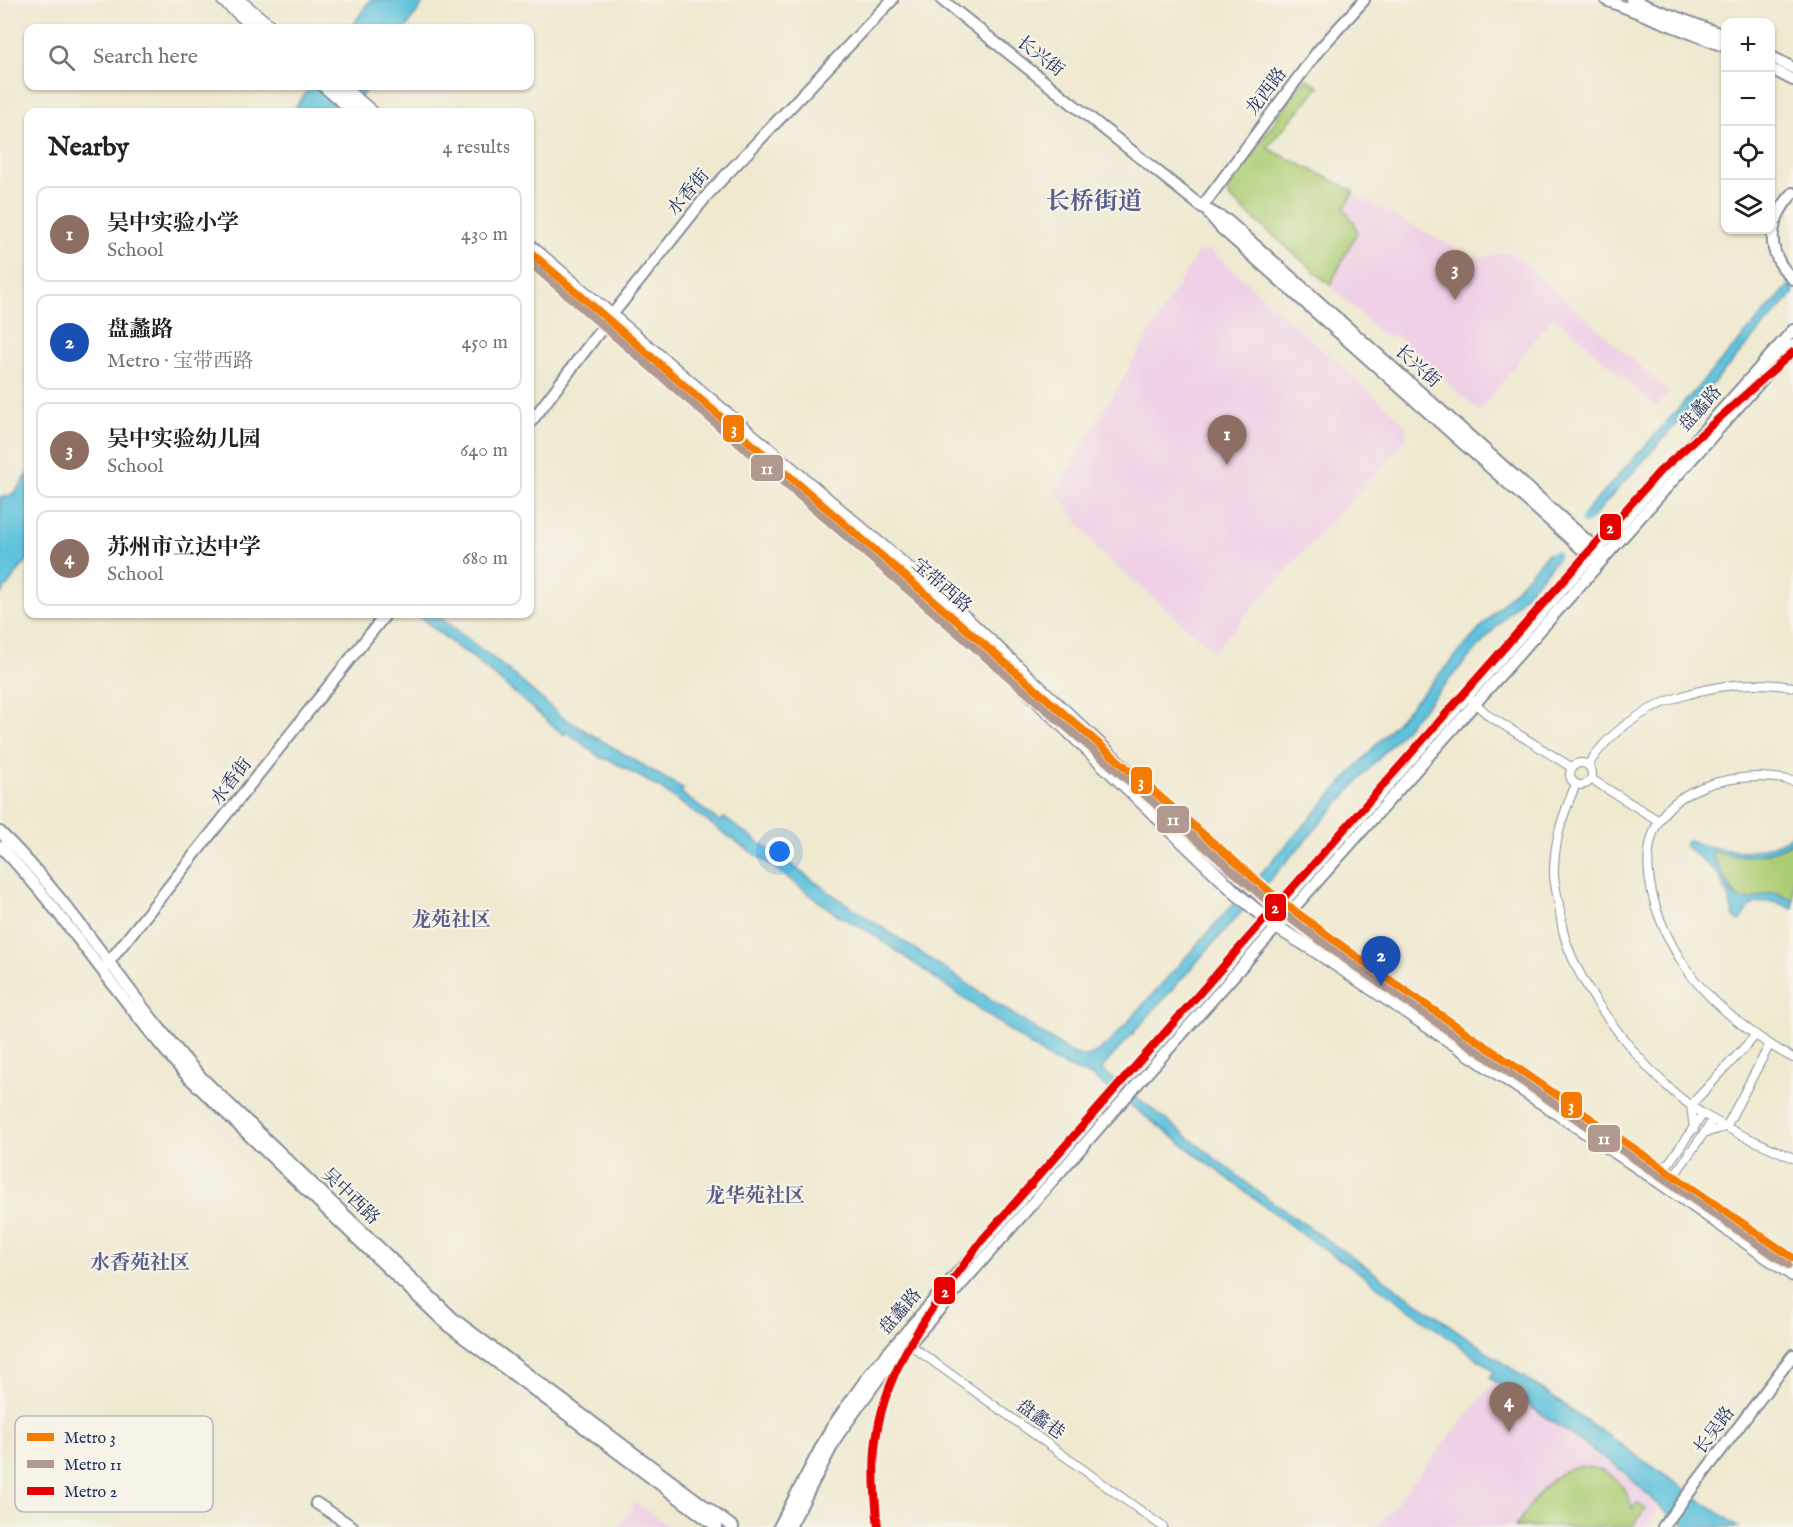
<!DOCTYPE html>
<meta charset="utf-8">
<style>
:root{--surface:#fff;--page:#f6f6f6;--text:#202124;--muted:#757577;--line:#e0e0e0;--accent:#0b8043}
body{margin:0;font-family:"IM FELL English","Noto Serif SC",serif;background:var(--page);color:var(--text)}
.controls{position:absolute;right:18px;top:18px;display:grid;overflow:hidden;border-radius:12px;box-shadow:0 2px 4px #0004}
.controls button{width:54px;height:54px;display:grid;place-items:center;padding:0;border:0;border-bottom:2px solid var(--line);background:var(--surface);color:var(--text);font:30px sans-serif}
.you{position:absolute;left:780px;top:852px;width:21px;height:21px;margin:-15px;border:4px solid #fff;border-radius:50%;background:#1a73e8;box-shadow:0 0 0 9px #1a73e833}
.badge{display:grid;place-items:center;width:39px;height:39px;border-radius:50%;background:var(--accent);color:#fff;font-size:20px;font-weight:700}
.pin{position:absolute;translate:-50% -50px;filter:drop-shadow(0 2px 3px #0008)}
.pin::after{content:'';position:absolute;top:32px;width:21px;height:18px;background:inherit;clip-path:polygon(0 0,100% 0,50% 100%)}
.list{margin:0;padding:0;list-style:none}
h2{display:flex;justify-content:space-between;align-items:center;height:78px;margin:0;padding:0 24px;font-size:26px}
h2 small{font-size:20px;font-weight:400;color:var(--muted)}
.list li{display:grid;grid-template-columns:39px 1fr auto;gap:18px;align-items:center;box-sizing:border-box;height:96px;margin:0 12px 12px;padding:0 12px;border:2px solid var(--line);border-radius:12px}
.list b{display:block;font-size:22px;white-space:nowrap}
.list p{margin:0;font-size:20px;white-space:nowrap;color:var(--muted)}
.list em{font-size:20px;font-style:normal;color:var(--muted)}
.icon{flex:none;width:33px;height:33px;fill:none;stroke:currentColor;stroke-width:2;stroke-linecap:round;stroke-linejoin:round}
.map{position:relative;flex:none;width:1793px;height:1527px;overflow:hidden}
.search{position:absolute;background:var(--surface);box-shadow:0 2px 4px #0004;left:24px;top:24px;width:510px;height:66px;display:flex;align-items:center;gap:15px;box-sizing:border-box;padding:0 21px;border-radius:12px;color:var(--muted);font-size:22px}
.panel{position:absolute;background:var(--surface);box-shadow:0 2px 4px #0004;left:24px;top:108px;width:510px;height:510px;border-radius:12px}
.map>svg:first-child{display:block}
.built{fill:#efd0e6}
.green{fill:#adcd74;stroke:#647e69;stroke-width:1.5}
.water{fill:#5fc2dd;stroke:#3d789e;stroke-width:1.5}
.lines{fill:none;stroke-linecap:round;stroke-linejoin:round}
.canal{stroke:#5fc2dd;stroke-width:9}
.street-casing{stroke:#858c97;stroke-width:10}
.secondary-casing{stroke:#858c97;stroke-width:14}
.primary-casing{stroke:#858c97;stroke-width:15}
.street{stroke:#fff;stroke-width:8}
.secondary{stroke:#fff;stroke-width:10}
.primary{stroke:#fff;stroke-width:12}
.metro-1-casing{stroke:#f7f3e8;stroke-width:12}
.metro-2-casing{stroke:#f7f3e8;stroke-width:12}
.metro-3-casing{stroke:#f7f3e8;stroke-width:12}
.metro-1{stroke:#f57b00;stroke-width:8}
.metro-2{stroke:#b19990;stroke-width:8}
.metro-3{stroke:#e60000;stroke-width:8}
.labels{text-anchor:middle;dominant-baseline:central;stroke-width:4.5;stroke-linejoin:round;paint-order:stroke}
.street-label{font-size:18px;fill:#1b2f5e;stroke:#f7f3e8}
.neighbourhood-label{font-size:20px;font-weight:bold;fill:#595e8d;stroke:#f7f3e8}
.district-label{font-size:24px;font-weight:bold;fill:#595e8d;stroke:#f7f3e8}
.key{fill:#f7f3e8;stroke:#b5b8bf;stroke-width:1.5}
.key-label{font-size:16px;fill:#1b2f5e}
.line-badge{stroke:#f7f3e8;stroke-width:2}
.badge-label{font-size:16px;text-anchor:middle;font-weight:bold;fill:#fff}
</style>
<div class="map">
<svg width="1793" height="1527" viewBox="0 0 1793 1527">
<rect width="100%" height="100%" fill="#f7f3e8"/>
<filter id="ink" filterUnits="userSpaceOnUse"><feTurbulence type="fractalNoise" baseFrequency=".0167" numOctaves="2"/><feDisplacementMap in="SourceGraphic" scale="12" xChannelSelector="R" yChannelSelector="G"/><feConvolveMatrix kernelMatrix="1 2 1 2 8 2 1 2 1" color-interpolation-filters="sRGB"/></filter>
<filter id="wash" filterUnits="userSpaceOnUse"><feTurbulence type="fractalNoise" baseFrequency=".008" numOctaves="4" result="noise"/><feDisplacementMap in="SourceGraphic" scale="24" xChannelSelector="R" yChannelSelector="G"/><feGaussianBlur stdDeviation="1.35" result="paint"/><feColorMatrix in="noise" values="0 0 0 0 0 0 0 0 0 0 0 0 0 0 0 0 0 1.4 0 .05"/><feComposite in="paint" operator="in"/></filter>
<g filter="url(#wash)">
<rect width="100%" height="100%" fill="#efe9d0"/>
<path class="built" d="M1353,194l115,61 15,2 23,-5 8,2 155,138 -13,15 -102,-92 -75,97 -80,-75 -17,-2 -52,-50 27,-53 -3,-10 -10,-13z
M1210,250l196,174v15l-192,212 -116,-101 -42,-59 141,-238z
M1495,1380l140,103 24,27 -12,17h-270z
M635,1502l35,25h-52z"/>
<path class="green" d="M1307,79l12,8 -52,61 87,43 -10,18 10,13 3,10 -27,53 -100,-87 -3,-7 75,-109z
M1793,842v59c-25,-21 -38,7 -54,-2 -4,-2 -26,-39 -29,-45l4,-2c26,6 56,4 79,-10z
M1578,1466c28,1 48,15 54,43l5,-6 8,6 -13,18h-117c18,-25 32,-53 63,-61z"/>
<path class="water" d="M370,0h55l-19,28h-55z
M311,86h58l-19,26h-58z
M1793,281v13l-202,225 -7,-5z
M28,474v85l-28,36v-98c15,1 20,-12 28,-23z
M1548,553l8,7 -455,509 156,122 482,336h-51l-24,-17 -39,-37 -135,-95 4,-7 -145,-106 -35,-22 -221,-166 -40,-16 -182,-128 -35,-19 -49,-37 -129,-90 -48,-27 -9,-2 -34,-26 -3,3 -98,-83 -5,-2 -44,-35 -6,-1h12l3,2 2,-2h7l72,55 55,48 121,72 -2,4 39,29 4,-4 111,78 232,154c19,11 25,8 41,-6z
M1793,834v8c-23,15 -53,16 -79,10l-3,1 22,41c11,13 27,1 41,-2l19,8v9c-13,-7 -32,-12 -44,-1 -4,4 -5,9 -9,13l-6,-4 -7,-24 -9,-19 -34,-29 4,-5c8,2 15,6 23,7 28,7 59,5 82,-13z"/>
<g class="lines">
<path class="canal" d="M1585,520l3,-3
M1552,557l3,-2"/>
</g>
</g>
<g filter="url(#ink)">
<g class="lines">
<defs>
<path id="street" d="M1473,701l16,15 82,51
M1570 774a11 11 0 1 1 22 0a11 11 0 1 1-22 0Z
M1588,765c42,-65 131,-90 205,-78
M1591,779l68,42
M1793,781c-33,-8 -72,-4 -102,11 -75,38 -36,137 3,187 24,30 65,61 99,79
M1576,784c-12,28 -21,53 -22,84 -1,10 2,21 4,32 2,10 3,21 5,31 13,52 65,119 104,155 11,11 24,20 36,28
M1694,1129l-3,-24 65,-70
M1704,1133l22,-6 44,-83
M1661,1174l42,-60 34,19 56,25
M1671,1180l42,-60
M906,1342l257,185"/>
<path id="secondary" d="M942,0l260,207 26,14 373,332
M1606,0l120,47
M1631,0l95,36
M1770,56l23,12
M1770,68l23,12
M1793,193c-25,28 -29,59 0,86
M1202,207l116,-156 46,-51
M1209,214l12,14 373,332
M530,423l82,-108 97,-122 183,-193
M0,832c76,74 130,168 202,246l252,241 279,208
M0,846c69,72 121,157 188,231l260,249 269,201
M104,968l282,-354
M316,1503l37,24
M779,1527l51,-97 41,-58 253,-290 669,-752
M790,1527l48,-92 41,-57 254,-289 660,-744
M1663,1527l130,-172"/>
<path id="primary" d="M223,0l33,28
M238,0l34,28
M324,86l31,26
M341,86l31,26
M530,246l426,363 320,301 396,268 121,85
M530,259l420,358 287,277 39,33 35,21 346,232 136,95"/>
</defs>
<use href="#street" class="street-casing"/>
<use href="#secondary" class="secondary-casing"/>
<use href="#primary" class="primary-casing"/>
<use href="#street" class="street"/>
<use href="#secondary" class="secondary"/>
<use href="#primary" class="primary"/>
<defs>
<path id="metro-1" d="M530,252l747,646 88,65 428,295"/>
<path id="metro-2" d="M530,263l742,642 88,65 428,295"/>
<path id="metro-3" d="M878,1527c-3,-26 -5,-52 -3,-78 7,-83 60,-144 107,-209l677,-768 134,-120"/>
</defs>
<use href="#metro-1" class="metro-1-casing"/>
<use href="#metro-2" class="metro-2-casing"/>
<use href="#metro-3" class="metro-3-casing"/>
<use href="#metro-1" class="metro-1"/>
<use href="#metro-2" class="metro-2"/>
<use href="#metro-3" class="metro-3"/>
</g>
</g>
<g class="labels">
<g class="street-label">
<text transform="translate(1040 57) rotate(38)">长兴街</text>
<text transform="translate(1267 92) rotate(-53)">龙西路</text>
<text transform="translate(689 193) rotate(-50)">水香街</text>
<text transform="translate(1417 367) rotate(42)">长兴街</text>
<text transform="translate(1701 409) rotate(-48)">盘蠡路</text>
<text transform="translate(941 586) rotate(41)">宝带西路</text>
<text transform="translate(232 782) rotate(-52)">水香街</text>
<text transform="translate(350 1197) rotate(44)">吴中西路</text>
<text transform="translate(901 1312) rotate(-49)">盘蠡路</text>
<text transform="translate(1040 1420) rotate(36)">盘蠡巷</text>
<text transform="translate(1715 1431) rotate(-53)">长吴路</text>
</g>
<g class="neighbourhood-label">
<text x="451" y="920">龙苑社区</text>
<text x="755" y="1196">龙华苑社区</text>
<text x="140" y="1263">水香苑社区</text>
</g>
<g class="district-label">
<text x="1094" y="202">长桥街道</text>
</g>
</g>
<rect x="15" y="1416" width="198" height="96" rx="9" class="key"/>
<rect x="27" y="1433" width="27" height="8" fill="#f57b00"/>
<rect x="27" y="1460" width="27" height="8" fill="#b19990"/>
<rect x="27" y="1487" width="27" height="8" fill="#e60000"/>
<g class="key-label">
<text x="64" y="1443">Metro 3</text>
<text x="64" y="1470">Metro 11</text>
<text x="64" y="1497">Metro 2</text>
</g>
<g class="line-badge">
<rect x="722" y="414" width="23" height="29" rx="6" fill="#f57b00"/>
<rect x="750" y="454" width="34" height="28" rx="6" fill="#b19990"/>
<rect x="1599" y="513" width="23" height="28" rx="6" fill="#e60000"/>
<rect x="1130" y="766" width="23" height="29" rx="6" fill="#f57b00"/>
<rect x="1156" y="805" width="34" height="29" rx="6" fill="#b19990"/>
<rect x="1264" y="893" width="23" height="29" rx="6" fill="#e60000"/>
<rect x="1560" y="1091" width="23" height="28" rx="6" fill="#f57b00"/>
<rect x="1587" y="1124" width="34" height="29" rx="6" fill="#b19990"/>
<rect x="933" y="1276" width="23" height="29" rx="6" fill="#e60000"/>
</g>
<g class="badge-label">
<text x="734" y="434">3</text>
<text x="767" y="474">11</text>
<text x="1610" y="533">2</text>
<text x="1141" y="787">3</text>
<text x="1173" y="825">11</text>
<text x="1275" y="913">2</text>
<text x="1571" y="1111">3</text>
<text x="1604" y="1144">11</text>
<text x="945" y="1297">2</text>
</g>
</svg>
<div class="controls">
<button>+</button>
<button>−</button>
<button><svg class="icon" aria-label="locate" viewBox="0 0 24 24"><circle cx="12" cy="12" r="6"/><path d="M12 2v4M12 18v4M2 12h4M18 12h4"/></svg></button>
<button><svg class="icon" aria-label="layers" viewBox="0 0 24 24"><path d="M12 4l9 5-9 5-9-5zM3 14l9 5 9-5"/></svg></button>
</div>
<div class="you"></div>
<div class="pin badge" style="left:1227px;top:465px;background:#8d6e63">1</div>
<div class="pin badge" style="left:1381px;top:986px;background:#1a4fb4">2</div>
<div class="pin badge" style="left:1455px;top:300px;background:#8d6e63">3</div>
<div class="pin badge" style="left:1509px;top:1432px;background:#8d6e63">4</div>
<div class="search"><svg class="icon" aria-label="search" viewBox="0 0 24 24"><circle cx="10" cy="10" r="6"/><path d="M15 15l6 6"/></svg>Search here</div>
<section class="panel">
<h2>Nearby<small>4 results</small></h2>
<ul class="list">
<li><span class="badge" style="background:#8d6e63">1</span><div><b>吴中实验小学</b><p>School</p></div><em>430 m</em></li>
<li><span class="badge" style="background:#1a4fb4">2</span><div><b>盘蠡路</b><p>Metro · 宝带西路</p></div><em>450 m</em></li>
<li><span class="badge" style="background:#8d6e63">3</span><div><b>吴中实验幼儿园</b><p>School</p></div><em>640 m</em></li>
<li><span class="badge" style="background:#8d6e63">4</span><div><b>苏州市立达中学</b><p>School</p></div><em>680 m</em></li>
</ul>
</section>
</div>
